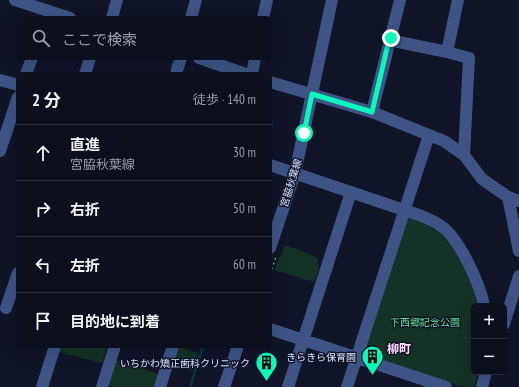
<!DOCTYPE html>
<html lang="ja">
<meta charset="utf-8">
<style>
:root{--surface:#0c101e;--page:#1a1e2b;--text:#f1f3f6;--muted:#9a9da4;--line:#2c303c}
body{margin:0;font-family:"PT Sans Narrow","Noto Sans JP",sans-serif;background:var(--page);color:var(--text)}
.controls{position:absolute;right:12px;bottom:12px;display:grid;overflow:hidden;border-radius:6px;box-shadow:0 4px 16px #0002}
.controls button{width:36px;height:36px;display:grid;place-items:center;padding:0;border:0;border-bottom:1px solid var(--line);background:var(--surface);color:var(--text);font:20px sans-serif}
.stop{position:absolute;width:12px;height:12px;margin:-9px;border:3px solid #09f9ba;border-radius:50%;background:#fff}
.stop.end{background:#09f9ba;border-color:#fff;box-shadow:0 1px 4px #0008}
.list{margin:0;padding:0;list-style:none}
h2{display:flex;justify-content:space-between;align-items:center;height:52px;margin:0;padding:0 16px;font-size:17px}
h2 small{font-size:13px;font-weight:400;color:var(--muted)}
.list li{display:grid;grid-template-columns:26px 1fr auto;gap:12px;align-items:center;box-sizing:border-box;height:56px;padding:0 16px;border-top:1px solid var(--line)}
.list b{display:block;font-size:15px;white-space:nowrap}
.list p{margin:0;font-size:13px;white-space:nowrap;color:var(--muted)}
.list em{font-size:13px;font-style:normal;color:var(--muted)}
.icon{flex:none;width:22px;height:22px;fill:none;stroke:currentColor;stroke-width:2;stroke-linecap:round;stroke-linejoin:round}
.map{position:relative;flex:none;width:519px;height:387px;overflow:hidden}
.search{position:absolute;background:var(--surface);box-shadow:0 4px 16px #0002;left:16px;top:16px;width:256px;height:44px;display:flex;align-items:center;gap:10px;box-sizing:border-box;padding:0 14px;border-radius:6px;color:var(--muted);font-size:15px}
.panel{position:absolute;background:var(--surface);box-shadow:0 4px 16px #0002;left:16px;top:72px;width:256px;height:276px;border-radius:6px}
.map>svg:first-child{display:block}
.green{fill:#143226}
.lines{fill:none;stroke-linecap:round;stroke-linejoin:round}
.stream{stroke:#0c3645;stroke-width:2.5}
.path{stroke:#33b77f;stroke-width:1.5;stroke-dasharray:2 3;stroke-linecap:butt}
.minor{stroke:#3d5485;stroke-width:12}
.route{stroke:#09f9ba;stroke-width:5}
.labels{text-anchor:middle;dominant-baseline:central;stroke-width:3;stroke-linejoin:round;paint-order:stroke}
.street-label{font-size:10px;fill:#d8e1fe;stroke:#101528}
.park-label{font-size:10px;fill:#65dd94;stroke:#101528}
.poi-label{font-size:10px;fill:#d8e1fe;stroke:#101528;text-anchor:end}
.quarter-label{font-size:12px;font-weight:bold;fill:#fedafe;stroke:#101528}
</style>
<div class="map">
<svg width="519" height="387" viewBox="0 0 519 387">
<rect width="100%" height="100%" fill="#101528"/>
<path class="green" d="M411,218c11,5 22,9 32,18 14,15 31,50 34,70h-3v66h4l-4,15h-12l-97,-33 -1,-4 43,-131z
M285,245c9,4 27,8 33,14l1,10 -5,13 -40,-12z
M61,346h46l-5,17 -43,-11z
M179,347l19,6 -6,18 -19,-6z
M115,360l44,14 -4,13h-40l-8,-2z"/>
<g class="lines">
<path class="stream" d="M172,66l3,-8
M270,122h2l-2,10
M190,387l13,-41"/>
<path class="path" d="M270,274l6,-17"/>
<path class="minor" d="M15,0l55,18
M458,0l-11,52 22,6 -5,97
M112,18l5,-18
M191,18l5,-18
M263,18l4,-18
M389,40l58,12
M199,58l47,16
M26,74l6,-16
M85,74l5,-16
M176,74l5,-16
M252,74l3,-16
M0,80l18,5
M270,82l102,30 72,29 20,14 18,24 26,18 11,4
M372,112l28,-112
M0,151l18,-54
M270,165l149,50c7,3 15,6 22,11 18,12 39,58 43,80
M508,197l11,54
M270,248l25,-75 37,-173
M6,308l12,-35
M504,324l15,-48
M270,329l176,58
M42,387l13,-41
M102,387l13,-41
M160,387l13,-41
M224,387l14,-41
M288,387l63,-195
M347,387l82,-252
M482,387l4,-15"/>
</g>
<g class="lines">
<path class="route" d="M304,133l8,-39 60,18 17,-72 2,-2"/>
</g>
<defs>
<symbol id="building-pin" viewBox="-11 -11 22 30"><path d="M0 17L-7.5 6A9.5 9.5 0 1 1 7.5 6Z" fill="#09f9ba" stroke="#101528"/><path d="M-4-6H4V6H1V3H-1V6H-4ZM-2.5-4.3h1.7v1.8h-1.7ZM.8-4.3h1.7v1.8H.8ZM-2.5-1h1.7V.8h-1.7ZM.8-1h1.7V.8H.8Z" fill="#111"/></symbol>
</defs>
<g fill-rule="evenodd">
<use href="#building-pin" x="360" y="344" width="25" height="34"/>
<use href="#building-pin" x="254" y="350" width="25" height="34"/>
</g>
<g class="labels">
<g class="street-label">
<text transform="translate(291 183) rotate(-73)">宮脇秋葉線</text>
</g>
<g class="park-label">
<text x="425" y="322">下西郷記念公園</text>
</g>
<g class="poi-label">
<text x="356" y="357">きらきら保育園</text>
<text x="250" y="363">いちかわ矯正歯科クリニック</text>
</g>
<g class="quarter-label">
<text x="399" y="348">柳町</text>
</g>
</g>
</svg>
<div class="controls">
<button>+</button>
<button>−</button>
</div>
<div class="stop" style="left:304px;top:133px"></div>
<div class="stop end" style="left:391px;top:38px"></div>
<div class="search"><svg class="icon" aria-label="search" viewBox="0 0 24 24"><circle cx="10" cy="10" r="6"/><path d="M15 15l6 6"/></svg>ここで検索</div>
<section class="panel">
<h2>2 分<small>徒歩 · 140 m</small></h2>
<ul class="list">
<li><svg class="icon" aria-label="ahead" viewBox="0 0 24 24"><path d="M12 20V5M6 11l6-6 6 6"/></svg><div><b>直進</b><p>宮脇秋葉線</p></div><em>30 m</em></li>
<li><svg class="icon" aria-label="right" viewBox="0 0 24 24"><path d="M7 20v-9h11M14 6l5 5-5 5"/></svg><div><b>右折</b></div><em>50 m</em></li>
<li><svg class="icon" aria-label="left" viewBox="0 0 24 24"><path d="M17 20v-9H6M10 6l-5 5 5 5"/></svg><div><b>左折</b></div><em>60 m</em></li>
<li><svg class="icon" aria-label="arrive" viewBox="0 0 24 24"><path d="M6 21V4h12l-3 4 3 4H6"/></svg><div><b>目的地に到着</b></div></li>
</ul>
</section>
</div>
